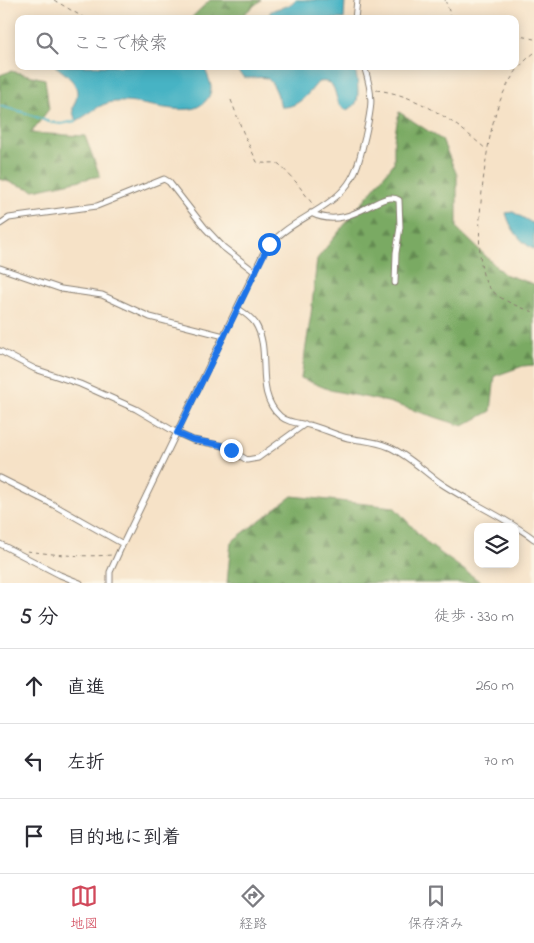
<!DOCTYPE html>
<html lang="ja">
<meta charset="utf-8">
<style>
:root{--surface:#fff;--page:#f7f7f7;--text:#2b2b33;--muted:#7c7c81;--line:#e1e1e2;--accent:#d1495b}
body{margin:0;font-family:"Indie Flower","Klee One",sans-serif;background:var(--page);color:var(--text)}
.controls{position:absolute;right:15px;bottom:15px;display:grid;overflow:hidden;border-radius:10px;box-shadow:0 2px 12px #0003}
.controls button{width:45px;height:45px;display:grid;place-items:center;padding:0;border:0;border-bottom:1px solid var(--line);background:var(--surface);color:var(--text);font:25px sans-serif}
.stop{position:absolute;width:15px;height:15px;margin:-11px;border:4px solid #1a73e8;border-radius:50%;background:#fff}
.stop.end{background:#1a73e8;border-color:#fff;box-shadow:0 1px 5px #0008}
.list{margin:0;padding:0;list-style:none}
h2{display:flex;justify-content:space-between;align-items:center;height:65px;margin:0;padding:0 20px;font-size:21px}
h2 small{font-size:16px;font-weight:400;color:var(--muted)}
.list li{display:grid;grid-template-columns:32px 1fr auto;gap:15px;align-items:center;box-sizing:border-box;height:75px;padding:0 20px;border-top:1px solid var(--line)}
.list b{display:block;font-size:19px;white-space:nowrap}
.list em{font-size:16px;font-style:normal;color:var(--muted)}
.icon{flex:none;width:28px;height:28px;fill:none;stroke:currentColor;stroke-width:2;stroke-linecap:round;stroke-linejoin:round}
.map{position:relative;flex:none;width:534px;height:583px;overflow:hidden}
.search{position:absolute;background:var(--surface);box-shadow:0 2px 12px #0003;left:15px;right:15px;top:15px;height:55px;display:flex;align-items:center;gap:12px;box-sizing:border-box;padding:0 18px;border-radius:10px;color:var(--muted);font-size:19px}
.sheet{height:290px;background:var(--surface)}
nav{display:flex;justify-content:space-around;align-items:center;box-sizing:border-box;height:70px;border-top:1px solid var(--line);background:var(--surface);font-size:14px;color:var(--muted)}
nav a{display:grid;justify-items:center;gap:2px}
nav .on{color:var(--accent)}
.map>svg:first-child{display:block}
.forest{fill:url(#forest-firs);stroke:#4b6340}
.water{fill:#47b3c4;stroke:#326870}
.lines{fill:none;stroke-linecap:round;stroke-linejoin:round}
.stream{stroke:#47b3c4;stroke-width:2}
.minor-casing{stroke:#897f72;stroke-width:7}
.path{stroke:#897f72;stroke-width:1;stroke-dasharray:4 4;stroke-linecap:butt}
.minor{stroke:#fff;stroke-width:5}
.route{stroke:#1a73e8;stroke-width:6}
</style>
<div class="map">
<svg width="534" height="583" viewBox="0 0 534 583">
<defs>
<pattern id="forest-firs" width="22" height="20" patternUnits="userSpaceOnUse" patternTransform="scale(1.25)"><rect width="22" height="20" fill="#7aaa63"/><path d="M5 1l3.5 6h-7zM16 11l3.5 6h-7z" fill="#638a51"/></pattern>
</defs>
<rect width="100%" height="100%" fill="#fcf5e5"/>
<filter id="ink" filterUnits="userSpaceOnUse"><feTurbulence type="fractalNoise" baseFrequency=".02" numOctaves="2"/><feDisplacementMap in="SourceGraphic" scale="10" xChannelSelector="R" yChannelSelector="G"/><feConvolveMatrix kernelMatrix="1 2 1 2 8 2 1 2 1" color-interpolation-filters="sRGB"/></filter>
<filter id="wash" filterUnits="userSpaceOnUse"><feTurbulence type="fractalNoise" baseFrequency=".0096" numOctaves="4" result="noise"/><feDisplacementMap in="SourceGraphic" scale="20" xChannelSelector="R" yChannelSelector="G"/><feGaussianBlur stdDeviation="1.12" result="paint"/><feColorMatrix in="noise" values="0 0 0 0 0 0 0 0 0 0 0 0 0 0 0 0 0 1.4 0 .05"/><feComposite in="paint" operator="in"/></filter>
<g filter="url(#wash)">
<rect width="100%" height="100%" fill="#f6e2c7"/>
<path class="forest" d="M210,0h51l-23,19h-48z
M11,71l34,8 4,30 -18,24 54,3 15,40 -66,14 -34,-11v-104z
M399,112l43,28 15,35v53l47,46 30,10v81l-11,1 -28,10 -4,35 -28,15 -75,-24 -58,-12 -29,-12 10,-64 6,-55 77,-96v-24z
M292,496l102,11 34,37 54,39h-255l4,-41z"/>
<path class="water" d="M295,0h50l-1,19h-75l1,-7c9,-6 18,-3 25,-12z
M55,66h149c2,7 7,15 7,22 0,11 -10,19 -20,21 -25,3 -52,-9 -77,-7 -15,1 -25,13 -38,19 -7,-18 0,-13 1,-27 1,-12 -14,-22 -22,-28z
M235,66h119c3,8 6,29 2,37 -2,4 -6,5 -10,7 -16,-7 -4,-32 -28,-28 -10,12 -20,26 -37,25 -3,-11 -5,-21 -14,-29 -16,-3 -23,7 -32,-12z
M513,212l21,12v26c-15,-10 -23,-20 -28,-37z"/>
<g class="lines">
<path class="stream" d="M0,106l26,7 23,9 12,2 15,-3"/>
</g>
</g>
<g filter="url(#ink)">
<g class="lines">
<defs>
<path id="minor" d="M355,19l2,-19
M311,213c40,20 69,-25 88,-13l1,27 -4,26 -1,30
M0,224l9,-6 88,-12 67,-27 5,3 36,46 18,19 32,25
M0,268l61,21 41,6 48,22 74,19
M237,308c6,4 13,8 18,15 18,28 -2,69 25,93 8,7 19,7 29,9 13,3 26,10 39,13 14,3 28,3 41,9 21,9 37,27 56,39 30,19 61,32 89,53
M0,351l35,18 45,15 56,25 41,24 16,7 31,6 23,14 11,-2 47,-34
M0,478l52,26 71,40
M0,544l60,31 20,8
M110,583v-11l10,-22 143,-296c20,-33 64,-41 85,-70 10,-14 13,-31 17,-47 7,-31 9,-40 -1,-71"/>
</defs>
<use href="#minor" class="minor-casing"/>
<path class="path" d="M54,0l32,19
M445,0l7,19
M515,35l19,4
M534,53c-18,14 -28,32 -36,53 -12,31 -29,154 -10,180 10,14 31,21 46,26
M376,90c43,5 79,32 111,60
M231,100l12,32 14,30c7,3 15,-1 22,2l17,18 18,24
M27,551c29,4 56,6 85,4"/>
<use href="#minor" class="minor"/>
</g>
</g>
<g class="lines" filter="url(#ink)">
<path class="route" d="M231,450l-10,-5 -28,-5 -16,-7 92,-189"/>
</g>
</svg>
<div class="controls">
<button><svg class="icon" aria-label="layers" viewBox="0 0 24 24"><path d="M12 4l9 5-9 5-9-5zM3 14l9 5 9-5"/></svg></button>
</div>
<div class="stop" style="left:269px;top:244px"></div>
<div class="stop end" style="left:231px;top:450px"></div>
<div class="search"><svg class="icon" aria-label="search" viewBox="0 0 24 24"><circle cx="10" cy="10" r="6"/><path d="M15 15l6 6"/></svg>ここで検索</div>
</div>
<section class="sheet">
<h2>5 分<small>徒歩 · 330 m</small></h2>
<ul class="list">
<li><svg class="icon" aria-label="ahead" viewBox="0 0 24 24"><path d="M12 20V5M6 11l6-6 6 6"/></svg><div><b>直進</b></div><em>260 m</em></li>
<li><svg class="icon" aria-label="left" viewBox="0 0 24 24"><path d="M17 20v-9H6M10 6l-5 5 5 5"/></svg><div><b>左折</b></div><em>70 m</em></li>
<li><svg class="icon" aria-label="arrive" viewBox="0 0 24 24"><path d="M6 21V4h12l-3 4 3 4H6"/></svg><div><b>目的地に到着</b></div></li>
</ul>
</section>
<nav>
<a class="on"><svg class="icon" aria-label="map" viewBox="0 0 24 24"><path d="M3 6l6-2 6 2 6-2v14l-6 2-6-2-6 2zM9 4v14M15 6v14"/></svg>地図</a>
<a><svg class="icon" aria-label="directions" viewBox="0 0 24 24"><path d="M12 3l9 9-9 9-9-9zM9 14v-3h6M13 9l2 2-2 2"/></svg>経路</a>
<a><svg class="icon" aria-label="saved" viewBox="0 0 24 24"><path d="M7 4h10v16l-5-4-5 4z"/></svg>保存済み</a>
</nav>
